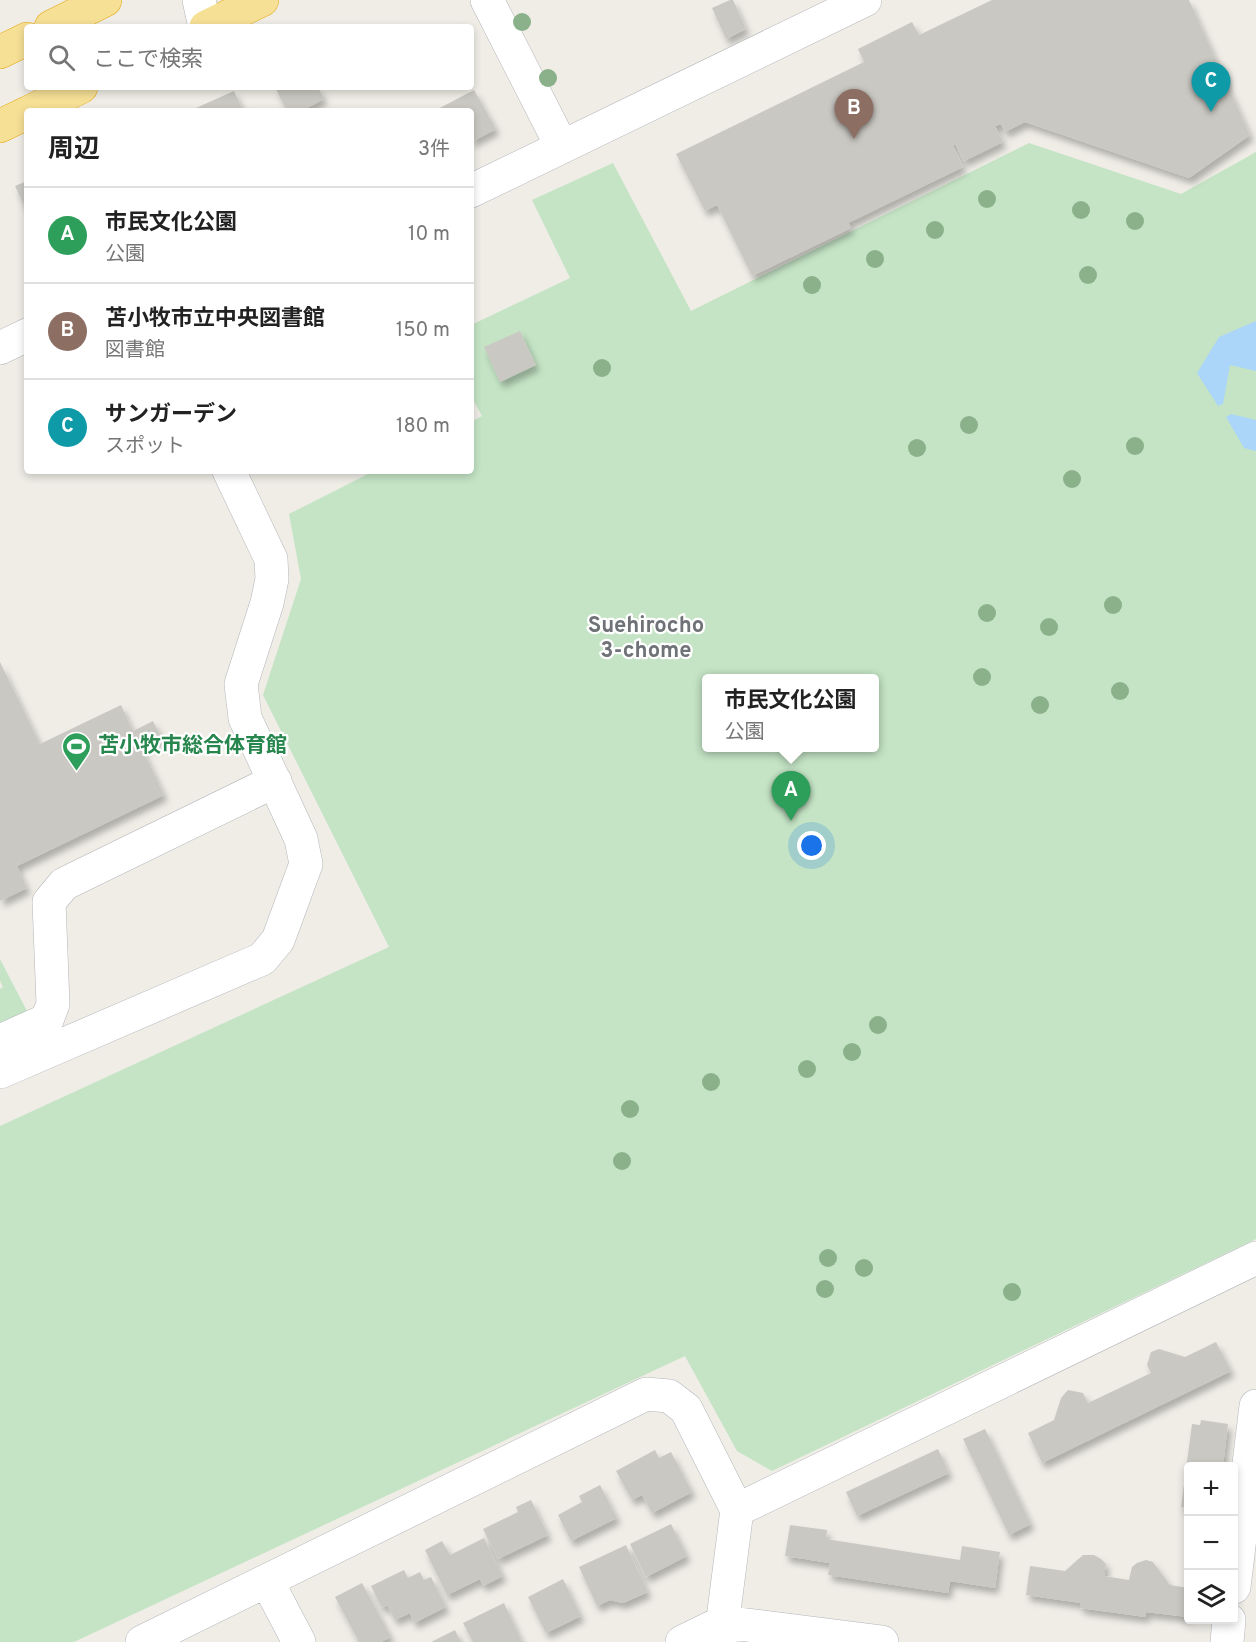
<!DOCTYPE html>
<html lang="ja">
<meta charset="utf-8">
<style>
:root{--surface:#fff;--page:#f6f6f6;--text:#222;--muted:#767676;--line:#e0e0e0;--accent:#7c3aed}
body{margin:0;font-family:Overpass,"Noto Sans JP",sans-serif;background:var(--page);color:var(--text)}
.controls{position:absolute;right:18px;bottom:18px;display:grid;overflow:hidden;border-radius:6px;box-shadow:0 3px 9px #0003}
.controls button{width:54px;height:54px;display:grid;place-items:center;padding:0;border:0;border-bottom:2px solid var(--line);background:var(--surface);color:var(--text);font:30px sans-serif}
.you{position:absolute;left:812px;top:846px;width:21px;height:21px;margin:-15px;border:4px solid #fff;border-radius:50%;background:#1a73e8;box-shadow:0 0 0 9px #1a73e833}
.badge{display:grid;place-items:center;width:39px;height:39px;border-radius:50%;background:var(--accent);color:#fff;font-size:20px;font-weight:700}
.pin{position:absolute;translate:-50% -50px;filter:drop-shadow(0 2px 3px #0008)}
.pin::after{content:'';position:absolute;top:32px;width:21px;height:18px;background:inherit;clip-path:polygon(0 0,100% 0,50% 100%)}
.popup{position:absolute;left:702px;top:674px;width:177px;height:78px;box-sizing:border-box;display:grid;place-content:center;border-radius:6px;background:var(--surface);filter:drop-shadow(0 2px 4px #0005);font-size:20px;white-space:nowrap;color:var(--muted)}
.popup b{font-size:22px;color:var(--text)}
.popup::after{content:'';position:absolute;left:50%;top:100%;margin-left:-12px;border:12px solid transparent;border-top-color:var(--surface)}
.list{margin:0;padding:0;list-style:none}
h2{display:flex;justify-content:space-between;align-items:center;height:78px;margin:0;padding:0 24px;font-size:26px}
h2 small{font-size:20px;font-weight:400;color:var(--muted)}
.list li{display:grid;grid-template-columns:39px 1fr auto;gap:18px;align-items:center;box-sizing:border-box;height:96px;padding:0 24px;border-top:2px solid var(--line)}
.list b{display:block;font-size:22px;white-space:nowrap}
.list p{margin:0;font-size:20px;white-space:nowrap;color:var(--muted)}
.list em{font-size:20px;font-style:normal;color:var(--muted)}
.icon{flex:none;width:33px;height:33px;fill:none;stroke:currentColor;stroke-width:2;stroke-linecap:round;stroke-linejoin:round}
.map{position:relative;flex:none;width:1256px;height:1642px;overflow:hidden}
.search{position:absolute;background:var(--surface);box-shadow:0 3px 9px #0003;left:24px;top:24px;width:450px;height:66px;display:flex;align-items:center;gap:15px;box-sizing:border-box;padding:0 21px;border-radius:6px;color:var(--muted);font-size:22px}
.panel{position:absolute;background:var(--surface);box-shadow:0 3px 9px #0003;left:24px;top:108px;width:450px;height:366px;border-radius:6px}
.map>svg:first-child{display:block}
.green{fill:#c4e4c5;fill-rule:evenodd}
.water{fill:#acd6f9}
.building{fill:#cac8c2;filter:url(#shadow)}
.lines{fill:none;stroke-linecap:round;stroke-linejoin:round}
.minor-casing{stroke:#b3b6ba;stroke-width:34}
.highway-casing{stroke:#e5a710;stroke-width:34}
.minor{stroke:#fff;stroke-width:33}
.highway{stroke:#f6e096;stroke-width:33}
.tree{fill:#8bb18a}
.labels{text-anchor:middle;dominant-baseline:central;stroke-width:4.5;stroke-linejoin:round;paint-order:stroke}
.leisure-label{font-size:21px;font-weight:bold;fill:#27864d;stroke:#fff;text-anchor:start}
.neighbourhood-label{font-size:22px;font-weight:bold;fill:#6f7377;stroke:#fff}
</style>
<div class="map">
<svg width="1256" height="1642" viewBox="0 0 1256 1642">
<defs>
<filter id="shadow"><feDropShadow dx="3.5" dy="6" stdDeviation="3" flood-color="#0004"/></filter>
</defs>
<rect width="100%" height="100%" fill="#efede6"/>
<path class="green" d="M1029,143l152,51 75,-42v1087l-484,232 -35,-20 -52,-95 -611,286h-74v-516l389,-179 -126,-252 38,-116 -12,-65 85,-43h97v-49l11,-6 -11,-20v-71l99,-47 -38,-78 81,-37 78,148zM707,678h168v70h-168z
M0,959l29,56 -29,14v-40l3,-2 -3,-6z"/>
<path class="water" d="M1256,321v50l-26,-6 -7,39 -5,2 -21,-33 22,-36z
M1231,414l25,6v31l-12,-3 -18,-31z"/>
<path class="building" d="M730,0h3l13,29 -20,10 -14,-31z
M992,0h197l61,135 -61,43 -164,-56 -20,10 -4,-8 -6,2 8,16 -39,19 -9,-17 -2,1 10,22 -115,56 3,5 -99,48 -35,-71 -12,6 -29,-57 188,-92 -6,-13 54,-27 7,13z
M275,87h43l6,12 -23,12h-14z
M474,90l22,39 -25,13v-31h-37z
M234,91l9,20h-45l-2,-3z
M27,181v30l-12,-25z
M520,331l16,34 -36,17 -16,-35z
M0,662l40,82 81,-39 12,26 20,-10 9,18 -20,9 22,47 -147,71 10,22 -27,13z
M1216,1342l15,29 -189,92 -14,-30 26,-13 7,-22 7,-8 15,3 5,10 63,-30 -4,-8 4,-13 8,-3 26,8z
M1201,1420l27,4 -5,42h-35v42l-7,-1 11,-83 8,1z
M985,1429l46,95 -22,11 -46,-96z
M938,1449l11,24 -92,43 -11,-24z
M655,1450l4,8 12,-6 21,40 -40,21 -10,-18 -10,5 -16,-29z
M600,1485l17,33 -46,23 -13,-26 24,-13 -3,-6z
M531,1500l17,35 -50,24 -15,-30 35,-17 -2,-5z
M671,1524l16,32 -41,21 -16,-33z
M790,1525l37,5 -1,9 134,21 2,-14 38,6 -5,36 -45,-7 -2,12 -120,-18 2,-12 -45,-7z
M484,1538l19,38 -20,10 -3,-7 -33,16 -22,-45 17,-9 8,14z
M626,1545l22,47 -25,11 -13,-3 -13,6 -18,-39z
M1083,1555h11l7,4 5,5 -2,12 25,4 3,-13 5,-4 9,-3 7,2 17,23 18,3v29l-42,-5v5l-66,-9 1,-5 -55,-8 4,-29 35,5z
M404,1570l4,8 12,-6 4,8 7,-3 15,30 -32,16 -4,-10 -15,7 -8,-15 -5,3 -11,-22z
M563,1579l18,37 -35,17 -18,-36z
M362,1583l29,54 -10,5h-22l-24,-45z
M504,1603l18,39h-49l-10,-19z
M455,1630l6,12h-30z"/>
<g class="lines">
<defs>
<path id="minor" d="M199,0l6,27
M487,0l75,147
M471,191l394,-191
M0,348l27,-13
M0,1041l47,-21 6,-16 -4,-102 15,-18 211,-103
M0,1072l262,-113 16,-19 28,-76 -5,-25 -56,-121 -4,-34 26,-81 5,-24 -1,-20 -42,-88
M737,1510l519,-252
M267,1581l32,61
M1234,1587l22,-181
M142,1642l504,-248 23,2 17,13 51,101 -17,132
M682,1642l41,-20 159,20
M1227,1642l2,-22"/>
<path id="highway" d="M51,27l54,-27
M206,27l56,-27
M0,52l27,-13
M31,111l50,-24
M0,126l27,-13"/>
</defs>
<use href="#minor" class="minor-casing"/>
<use href="#highway" class="highway-casing"/>
<use href="#minor" class="minor"/>
<use href="#highway" class="highway"/>
</g>
<g class="tree">
<circle cx="522" cy="22" r="9"/>
<circle cx="548" cy="78" r="9"/>
<circle cx="987" cy="199" r="9"/>
<circle cx="1081" cy="210" r="9"/>
<circle cx="1135" cy="221" r="9"/>
<circle cx="935" cy="230" r="9"/>
<circle cx="875" cy="259" r="9"/>
<circle cx="1088" cy="275" r="9"/>
<circle cx="812" cy="285" r="9"/>
<circle cx="602" cy="368" r="9"/>
<circle cx="969" cy="425" r="9"/>
<circle cx="1135" cy="446" r="9"/>
<circle cx="917" cy="448" r="9"/>
<circle cx="1072" cy="479" r="9"/>
<circle cx="1113" cy="605" r="9"/>
<circle cx="987" cy="613" r="9"/>
<circle cx="1049" cy="627" r="9"/>
<circle cx="982" cy="677" r="9"/>
<circle cx="1120" cy="691" r="9"/>
<circle cx="1040" cy="705" r="9"/>
<circle cx="878" cy="1025" r="9"/>
<circle cx="852" cy="1052" r="9"/>
<circle cx="807" cy="1069" r="9"/>
<circle cx="711" cy="1082" r="9"/>
<circle cx="630" cy="1109" r="9"/>
<circle cx="622" cy="1161" r="9"/>
<circle cx="828" cy="1258" r="9"/>
<circle cx="864" cy="1268" r="9"/>
<circle cx="825" cy="1289" r="9"/>
<circle cx="1012" cy="1292" r="9"/>
</g>
<defs>
<symbol id="stadium-pin" viewBox="-11 -11 22 30"><path d="M0 17L-7.5 6A9.5 9.5 0 1 1 7.5 6Z" fill="#2e9e5b" stroke="#fff"/><path d="M0-5a6.5 5 0 1 0 0 10a6.5 5 0 1 0 0-10ZM-3.5-1.8h7v3.6h-7Z" fill="#fff"/></symbol>
</defs>
<g fill-rule="evenodd">
<use href="#stadium-pin" x="60" y="730" width="33" height="45"/>
</g>
<g class="labels">
<g class="leisure-label">
<text x="98" y="746">苫小牧市総合体育館</text>
</g>
<g class="neighbourhood-label">
<text x="646" y="626">Suehirocho<tspan x="646" dy="25">3-chome</tspan></text>
</g>
</g>
</svg>
<div class="controls">
<button>+</button>
<button>−</button>
<button><svg class="icon" aria-label="layers" viewBox="0 0 24 24"><path d="M12 4l9 5-9 5-9-5zM3 14l9 5 9-5"/></svg></button>
</div>
<div class="you"></div>
<div class="pin badge" style="left:791px;top:821px;background:#2e9e5b">A</div>
<div class="popup"><b>市民文化公園</b>公園</div>
<div class="pin badge" style="left:854px;top:139px;background:#8d6e63">B</div>
<div class="pin badge" style="left:1211px;top:112px;background:#0f9aa8">C</div>
<div class="search"><svg class="icon" aria-label="search" viewBox="0 0 24 24"><circle cx="10" cy="10" r="6"/><path d="M15 15l6 6"/></svg>ここで検索</div>
<section class="panel">
<h2>周辺<small>3件</small></h2>
<ul class="list">
<li><span class="badge" style="background:#2e9e5b">A</span><div><b>市民文化公園</b><p>公園</p></div><em>10 m</em></li>
<li><span class="badge" style="background:#8d6e63">B</span><div><b>苫小牧市立中央図書館</b><p>図書館</p></div><em>150 m</em></li>
<li><span class="badge" style="background:#0f9aa8">C</span><div><b>サンガーデン</b><p>スポット</p></div><em>180 m</em></li>
</ul>
</section>
</div>
